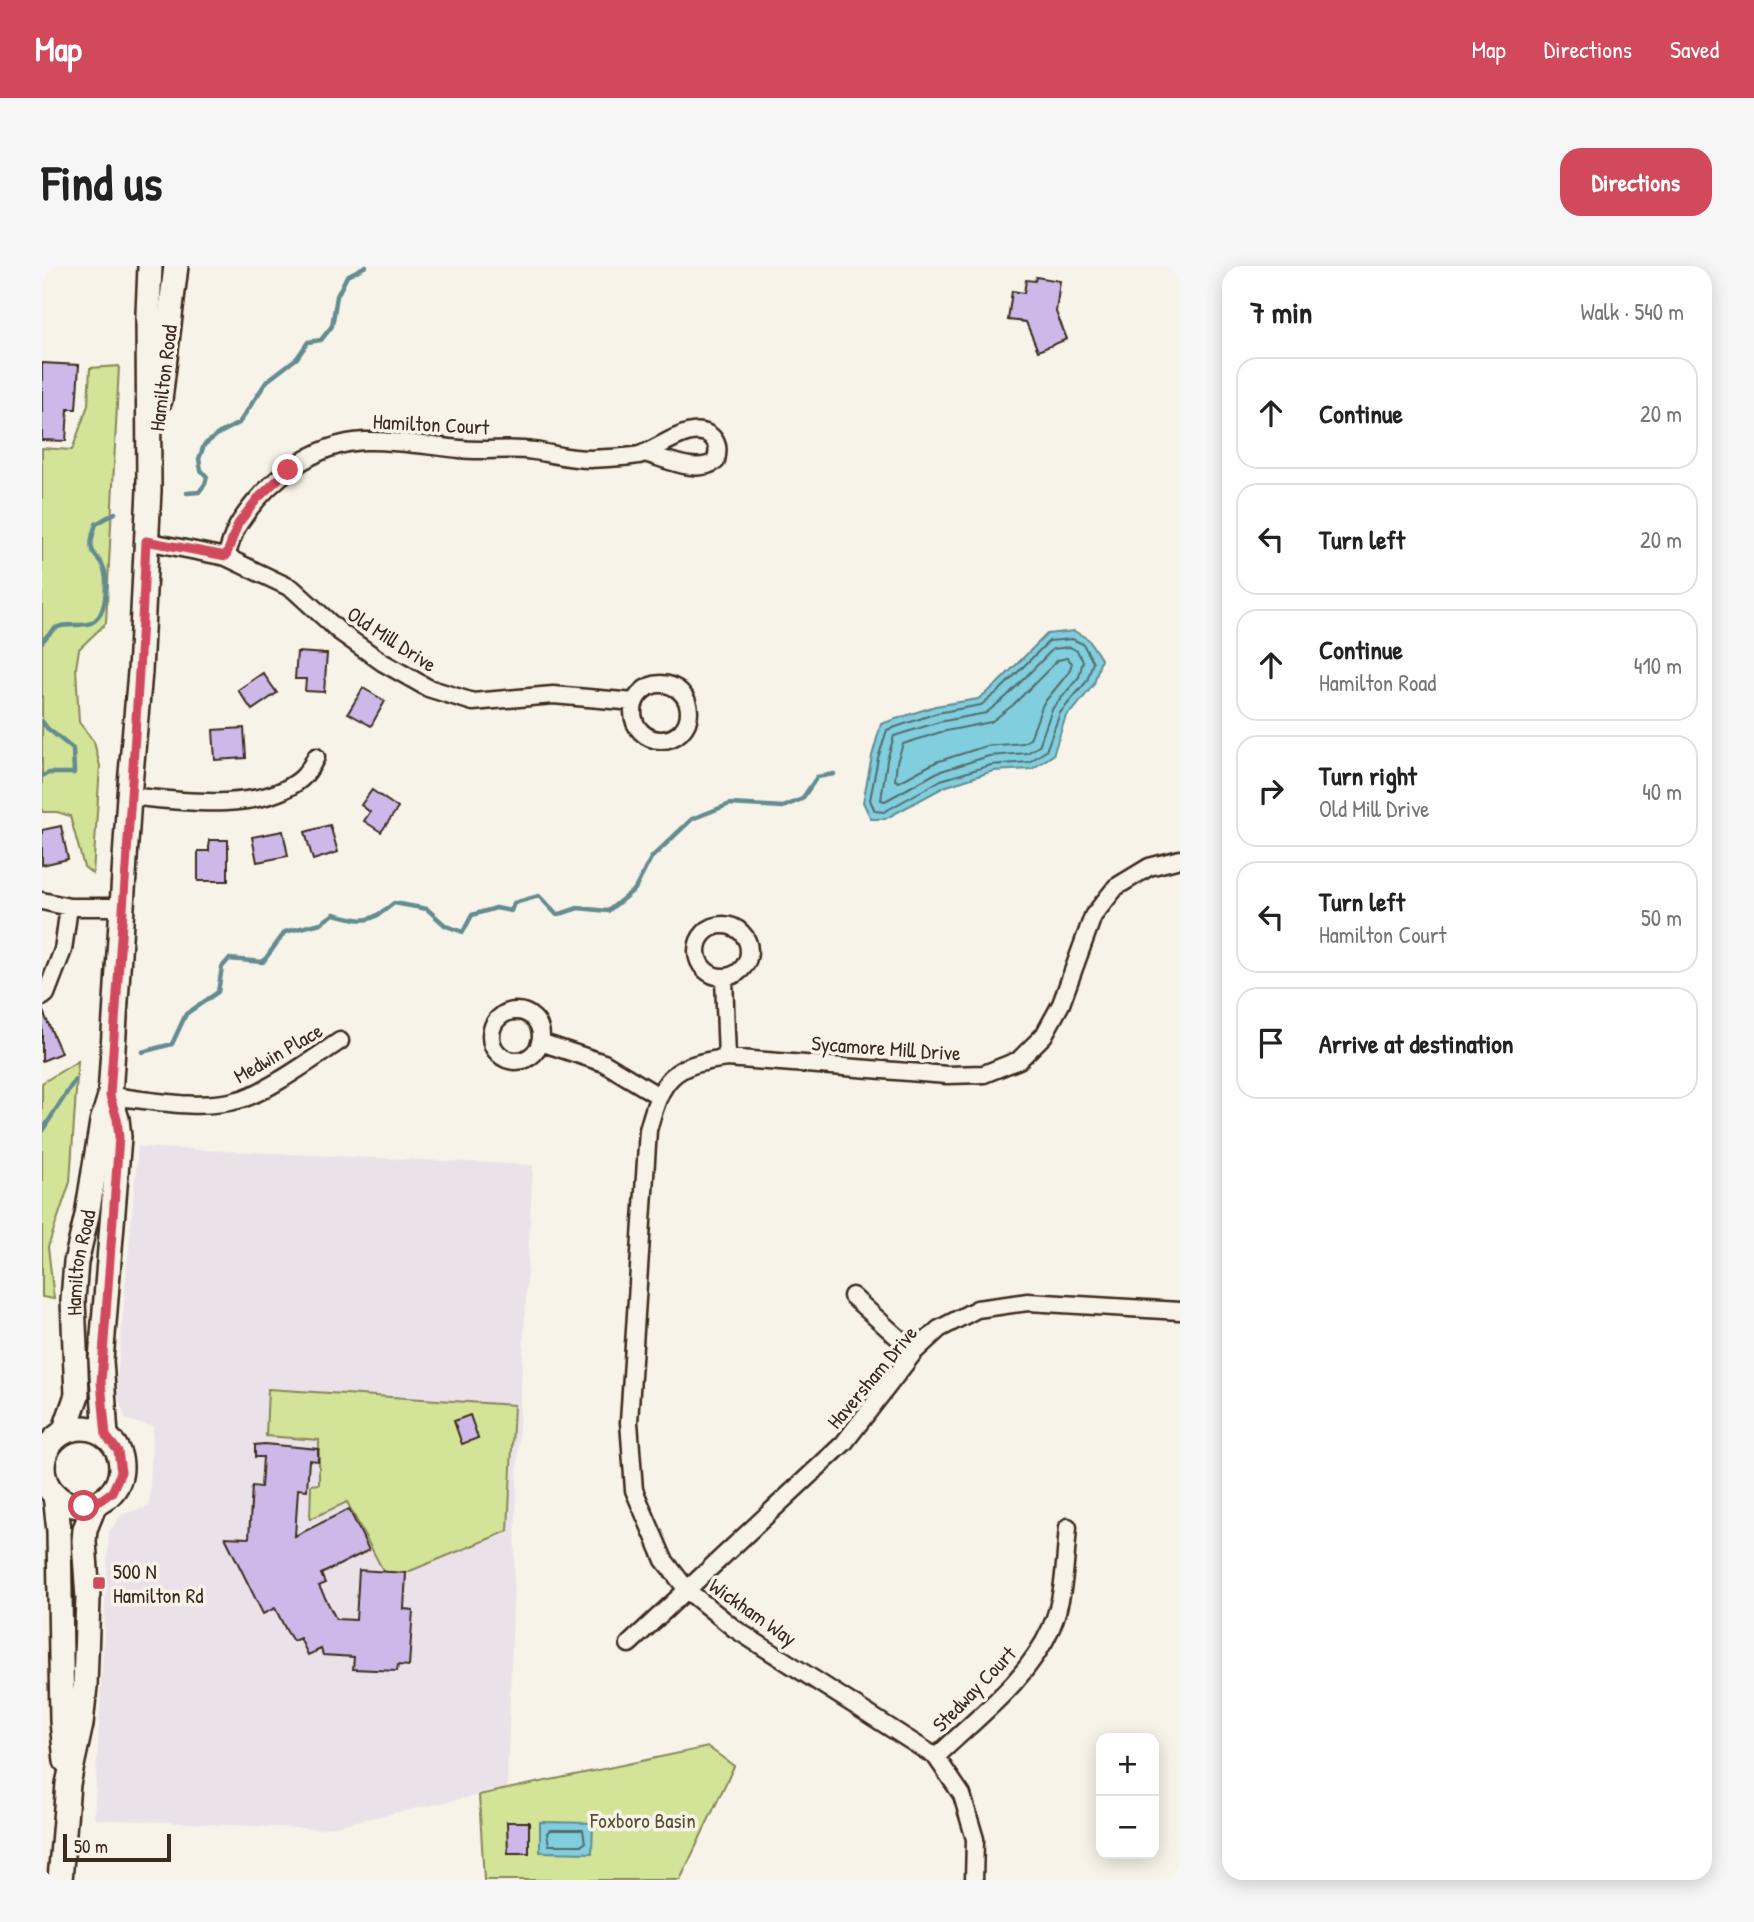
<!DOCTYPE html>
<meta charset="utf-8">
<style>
:root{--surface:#fff;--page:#f6f6f6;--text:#222;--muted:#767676;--line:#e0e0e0;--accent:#d1495b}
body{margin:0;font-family:"Patrick Hand",sans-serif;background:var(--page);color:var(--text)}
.controls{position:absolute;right:21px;bottom:21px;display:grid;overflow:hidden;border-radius:14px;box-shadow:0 4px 18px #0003}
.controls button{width:63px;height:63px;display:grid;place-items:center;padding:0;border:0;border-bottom:2px solid var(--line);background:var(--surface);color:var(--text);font:35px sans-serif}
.scale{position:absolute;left:21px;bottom:18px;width:108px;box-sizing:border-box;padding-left:7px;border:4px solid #3b2a1e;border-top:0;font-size:19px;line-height:24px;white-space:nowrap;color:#3b2a1e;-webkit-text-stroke:5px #f7f3e8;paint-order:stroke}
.stop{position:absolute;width:21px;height:21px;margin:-16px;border:5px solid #d1495b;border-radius:50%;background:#fff}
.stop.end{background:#d1495b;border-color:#fff;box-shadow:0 2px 7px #0008}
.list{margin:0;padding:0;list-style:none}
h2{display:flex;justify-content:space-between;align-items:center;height:91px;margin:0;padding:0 28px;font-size:30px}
h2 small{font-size:23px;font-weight:400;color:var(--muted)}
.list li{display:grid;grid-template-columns:46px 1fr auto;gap:21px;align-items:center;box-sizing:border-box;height:112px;margin:0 14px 14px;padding:0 14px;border:2px solid var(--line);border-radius:21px}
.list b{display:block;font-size:26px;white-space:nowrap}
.list p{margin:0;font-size:23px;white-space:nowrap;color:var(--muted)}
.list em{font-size:23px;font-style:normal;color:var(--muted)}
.icon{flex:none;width:38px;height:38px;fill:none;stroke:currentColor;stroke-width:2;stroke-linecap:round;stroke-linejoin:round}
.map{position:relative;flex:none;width:1138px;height:1614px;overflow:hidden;border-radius:21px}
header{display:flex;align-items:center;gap:42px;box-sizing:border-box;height:98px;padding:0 35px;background:var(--accent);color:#fff}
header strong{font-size:33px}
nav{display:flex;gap:38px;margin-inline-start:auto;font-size:24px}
.intro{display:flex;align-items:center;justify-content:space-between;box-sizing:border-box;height:168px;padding:0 42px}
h1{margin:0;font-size:49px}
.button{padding:18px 32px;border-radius:21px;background:var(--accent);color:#fff;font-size:24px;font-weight:700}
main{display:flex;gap:42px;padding:0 42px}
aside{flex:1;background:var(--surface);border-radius:21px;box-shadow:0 4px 18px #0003}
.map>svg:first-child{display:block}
.built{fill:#eae2e8}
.green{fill:#d3e397;stroke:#87865a;stroke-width:2}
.water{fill:#80cede;stroke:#648c91;stroke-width:2}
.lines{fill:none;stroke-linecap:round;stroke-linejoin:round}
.shore{stroke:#576c6b;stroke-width:2}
.stream{stroke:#648c91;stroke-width:4.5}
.building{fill:#ccb9e9;stroke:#3b2a1e;stroke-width:2}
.street-casing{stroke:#3b2a1e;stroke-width:21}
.primary-casing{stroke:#3b2a1e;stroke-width:28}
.street{stroke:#f7f3e8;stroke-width:16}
.primary{stroke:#f7f3e8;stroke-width:23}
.route{stroke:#d1495b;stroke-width:9}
.poi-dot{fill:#d1495b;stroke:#f7f3e8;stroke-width:2.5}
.labels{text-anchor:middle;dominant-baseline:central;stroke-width:7;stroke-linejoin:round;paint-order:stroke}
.street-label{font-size:21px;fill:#3b2a1e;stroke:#f7f3e8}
.poi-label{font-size:21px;fill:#3b2a1e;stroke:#f7f3e8;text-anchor:start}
.park-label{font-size:21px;fill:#594f36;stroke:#f7f3e8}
</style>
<header>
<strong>Map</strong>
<nav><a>Map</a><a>Directions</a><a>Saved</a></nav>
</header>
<div class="intro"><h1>Find us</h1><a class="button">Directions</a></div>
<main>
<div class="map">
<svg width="1138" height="1614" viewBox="0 0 1138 1614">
<rect width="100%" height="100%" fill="#f7f3e8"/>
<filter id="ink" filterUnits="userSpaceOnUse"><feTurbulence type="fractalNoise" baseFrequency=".0143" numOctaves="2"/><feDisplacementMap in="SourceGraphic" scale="14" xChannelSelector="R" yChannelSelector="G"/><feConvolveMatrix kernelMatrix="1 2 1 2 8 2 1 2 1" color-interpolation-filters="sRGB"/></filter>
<g filter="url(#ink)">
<path class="built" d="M96,881l395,18 -14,261 -12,363 -187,40 -226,-10 15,-287 12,-17 28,-9 4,-80 -27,-6 -10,-30z"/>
<path class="green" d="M77,100l-13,257 -27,26 -3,19 3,54 15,20 6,24 -7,108 -9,-7 -14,-51 -13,-4h-15v-364l30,2 16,-45 2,-37z
M36,795l-8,121 -22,65 6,52 -12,-2v-214z
M226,1123l246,16 -6,126 -120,49 -41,-78 -37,17 1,-34 8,-1v-44l-53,-4z
M666,1481l26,19 -54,114h-196l-5,-85z"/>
<path class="water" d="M1032,365l14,8 13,20 -7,25 -18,23 -10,9 -13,39 -21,14 -39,2 -49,16 -59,32h-14l-8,-17 9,-46 9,-32 54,-18 43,-7 18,-14 51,-51z
M498,1556l53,1 -1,30 -52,-1z"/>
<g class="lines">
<path class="shore" d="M1030,373l11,5 10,18 -6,19 -27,32 -14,38 -17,11 -38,3 -50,15 -57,32 -9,-1 -5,-11 8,-42 9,-28 50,-17 44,-8 19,-15 49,-49z
M1028,381l7,4 6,10 -4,16 -27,32 -13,37 -12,7 -38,3 -51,16 -53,29 -4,-1 6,-40 7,-24 45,-14 47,-9 20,-16 47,-48z
M1025,392l5,5 -3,9 -26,32 -13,35 -7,4 -37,3 -50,16 -37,20 -4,-2 2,-18 6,-18 38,-12 50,-10 22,-17 45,-45z
M508,1564h33l2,13 -3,2h-33l-2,-12z"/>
<path class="stream" d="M145,227l12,-1 6,-8 2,-7 -6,-7 -2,-11 5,-14 14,-11 21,-11 28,-42 30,-23 11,-16 13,-2 11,-14 5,-30 10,-20 19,-10
M0,376c4,-5 10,-13 16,-15 10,-4 23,0 33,-4 15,-7 15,-30 15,-44 -2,-29 -24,-16 -10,-55l19,-11
M0,455l5,7 26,21 1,24h-25l-7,3
M100,786l30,-8 14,-30 32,-22 4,-25 7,-8 34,3 22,-30 36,-9 13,-9c32,8 34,10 60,-11l33,6 19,17 17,6 9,-17 24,-7 15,3 3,-8 25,-7 18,19 21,-7 30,3 27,-22 16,-31 41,-39 38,-15 53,3 19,-8 15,-22 17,-3
M0,865l33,-51"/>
</g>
<path class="building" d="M994,11l24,4 -4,31 11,27 -29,12 -12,-29 -18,-2 4,-29 12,2 2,-13 9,1z
M0,97l37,2 -3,44h-8l-2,32 -24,-1z
M255,386l30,2 -3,38 -19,-1 1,-12h-11z
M221,407l14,20 -25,17 -14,-20z
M321,422l22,13 -14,25 -23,-13z
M202,462l2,30 -31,2 -2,-30z
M330,524l26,18 -17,24 -17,-11 6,-9 -9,-7z
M288,559l8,27 -25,8 -8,-28z
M19,560l7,33 -26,6v-35z
M241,565l5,25 -31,6 -5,-25z
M167,574h19v41h-30v-30h11z
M0,743l19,44 -19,8z
M428,1149l8,23 -16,6 -8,-23z
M222,1178l54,5v12l-9,-1 -2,30 -9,-1 -3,47 54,-27 20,41 -48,24 4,9 -6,3 17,33 20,1 3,-50 47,3 -2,36 9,1 -4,56 -11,-1 -1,6 -44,-2 1,-12 -31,-2 -2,-6 -13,6 -8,-17 -7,3 -7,-11 -11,-22 -12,6 -38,-77 24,1 3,-52 9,1 2,-30h-8v-12z
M465,1556h22v31h-21z"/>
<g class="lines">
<defs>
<path id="street" d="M104,275l80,16 67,32 47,43 42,30 46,26 45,14 80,-7 82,7
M184,291c4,-12 7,-25 14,-35 27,-41 74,-79 125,-81 32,-1 63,5 95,8 24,3 49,-2 74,2 21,3 34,8 57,8 15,-1 33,-1 48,-4 19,-5 54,-36 73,-18 7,8 6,14 4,24 -20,14 -51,-3 -72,-8
M591 446a28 28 0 1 1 56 0a28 28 0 1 1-56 0Z
M87,530c49,5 132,17 172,-17 7,-6 11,-14 15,-22
M0,635l27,6h53
M655 685a26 26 0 1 1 52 0a26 26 0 1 1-52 0Z
M682,712l3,80
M0,731l4,-3 17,-44 6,-43
M449 770a25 25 0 1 1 50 0a25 25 0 1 1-50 0Z
M498,776l64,21 53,32
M68,830c40,4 88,15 128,4 28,-7 76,-42 102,-59
M810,1030l62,56
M0,1180l10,-4
M0,1216l5,3
M587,1378l215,-201 70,-91 25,-23 38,-20 51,-7 152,9
M894,1491c40,-39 92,-77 115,-129 14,-31 14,-68 17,-101
M932,1614l1,-41 -13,-44 -26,-38 -201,-128 -47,-38 -24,-31 -30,-70 -5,-68 19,-292c14,-52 23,-65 79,-72l220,17 37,-1 35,-14 25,-25 17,-31 32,-88 23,-29 33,-20 31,-8"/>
<g id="primary">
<path d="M118,134l16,-134"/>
<circle cx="40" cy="1201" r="39"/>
<path id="s1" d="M22,1166l13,-37 -4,-95 3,-38 11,-47 15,-93 8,-26 19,-300 11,-124 9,-182 -1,-176 2,-48"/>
<path d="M64,1170l-5,-76 18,-223 -2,-18 -7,-23"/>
<path d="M13,1229l4,36 3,190 4,40"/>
<path d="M18,1614l8,-96 13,-60 4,-38 3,-88 -4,-57 1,-12 10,-25"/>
</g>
</defs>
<use href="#street" class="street-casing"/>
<use href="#primary" class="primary-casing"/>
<use href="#street" class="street"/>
<use href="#primary" class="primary"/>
</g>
</g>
<g class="lines" filter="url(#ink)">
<path class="route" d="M42,1240l11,-2 17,-12 9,-20 -3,-21 -12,-15 -5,-54 18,-245 -2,-18 -7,-23c12,-185 28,-370 36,-555l80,15 12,-32 19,-25 31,-29"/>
</g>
<rect class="poi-dot" x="50" y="1310" width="14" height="14" rx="3.5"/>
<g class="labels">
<g class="street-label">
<text transform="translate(121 112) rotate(-83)">Hamilton Road</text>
<text transform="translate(389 158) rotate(3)">Hamilton Court</text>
<text transform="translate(350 373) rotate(33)">Old Mill Drive</text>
<text transform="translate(844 782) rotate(4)">Sycamore Mill Drive</text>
<text transform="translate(236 787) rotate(-30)">Medwin Place</text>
<text stroke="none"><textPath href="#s1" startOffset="172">Hamilton Road</textPath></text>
<text transform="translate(830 1111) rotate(-50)">Haversham Drive</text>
<text transform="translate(711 1346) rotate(35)">Wickham Way</text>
<text transform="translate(932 1423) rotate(-46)">Stedway Court</text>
</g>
<g class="poi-label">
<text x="71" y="1305">500 N<tspan x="71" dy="24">Hamilton Rd</tspan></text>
</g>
<g class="park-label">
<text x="601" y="1554">Foxboro Basin</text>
</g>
</g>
</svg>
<div class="controls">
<button>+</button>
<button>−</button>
</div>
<div class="scale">50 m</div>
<div class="stop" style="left:42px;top:1240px"></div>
<div class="stop end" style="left:246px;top:204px"></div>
</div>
<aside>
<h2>7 min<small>Walk · 540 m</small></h2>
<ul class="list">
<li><svg class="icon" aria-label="ahead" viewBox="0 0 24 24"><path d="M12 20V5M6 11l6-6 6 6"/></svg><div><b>Continue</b></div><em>20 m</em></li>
<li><svg class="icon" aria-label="left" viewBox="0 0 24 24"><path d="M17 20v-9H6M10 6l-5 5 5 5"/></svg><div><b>Turn left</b></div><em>20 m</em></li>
<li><svg class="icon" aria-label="ahead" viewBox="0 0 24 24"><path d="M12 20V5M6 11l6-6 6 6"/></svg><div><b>Continue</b><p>Hamilton Road</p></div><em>410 m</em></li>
<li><svg class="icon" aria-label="right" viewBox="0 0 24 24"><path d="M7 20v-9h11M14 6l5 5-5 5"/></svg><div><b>Turn right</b><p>Old Mill Drive</p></div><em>40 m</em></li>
<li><svg class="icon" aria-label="left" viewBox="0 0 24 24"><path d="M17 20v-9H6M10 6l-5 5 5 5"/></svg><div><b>Turn left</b><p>Hamilton Court</p></div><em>50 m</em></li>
<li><svg class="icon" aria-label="arrive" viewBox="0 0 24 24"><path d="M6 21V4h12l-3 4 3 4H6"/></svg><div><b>Arrive at destination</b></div></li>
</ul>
</aside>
</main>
